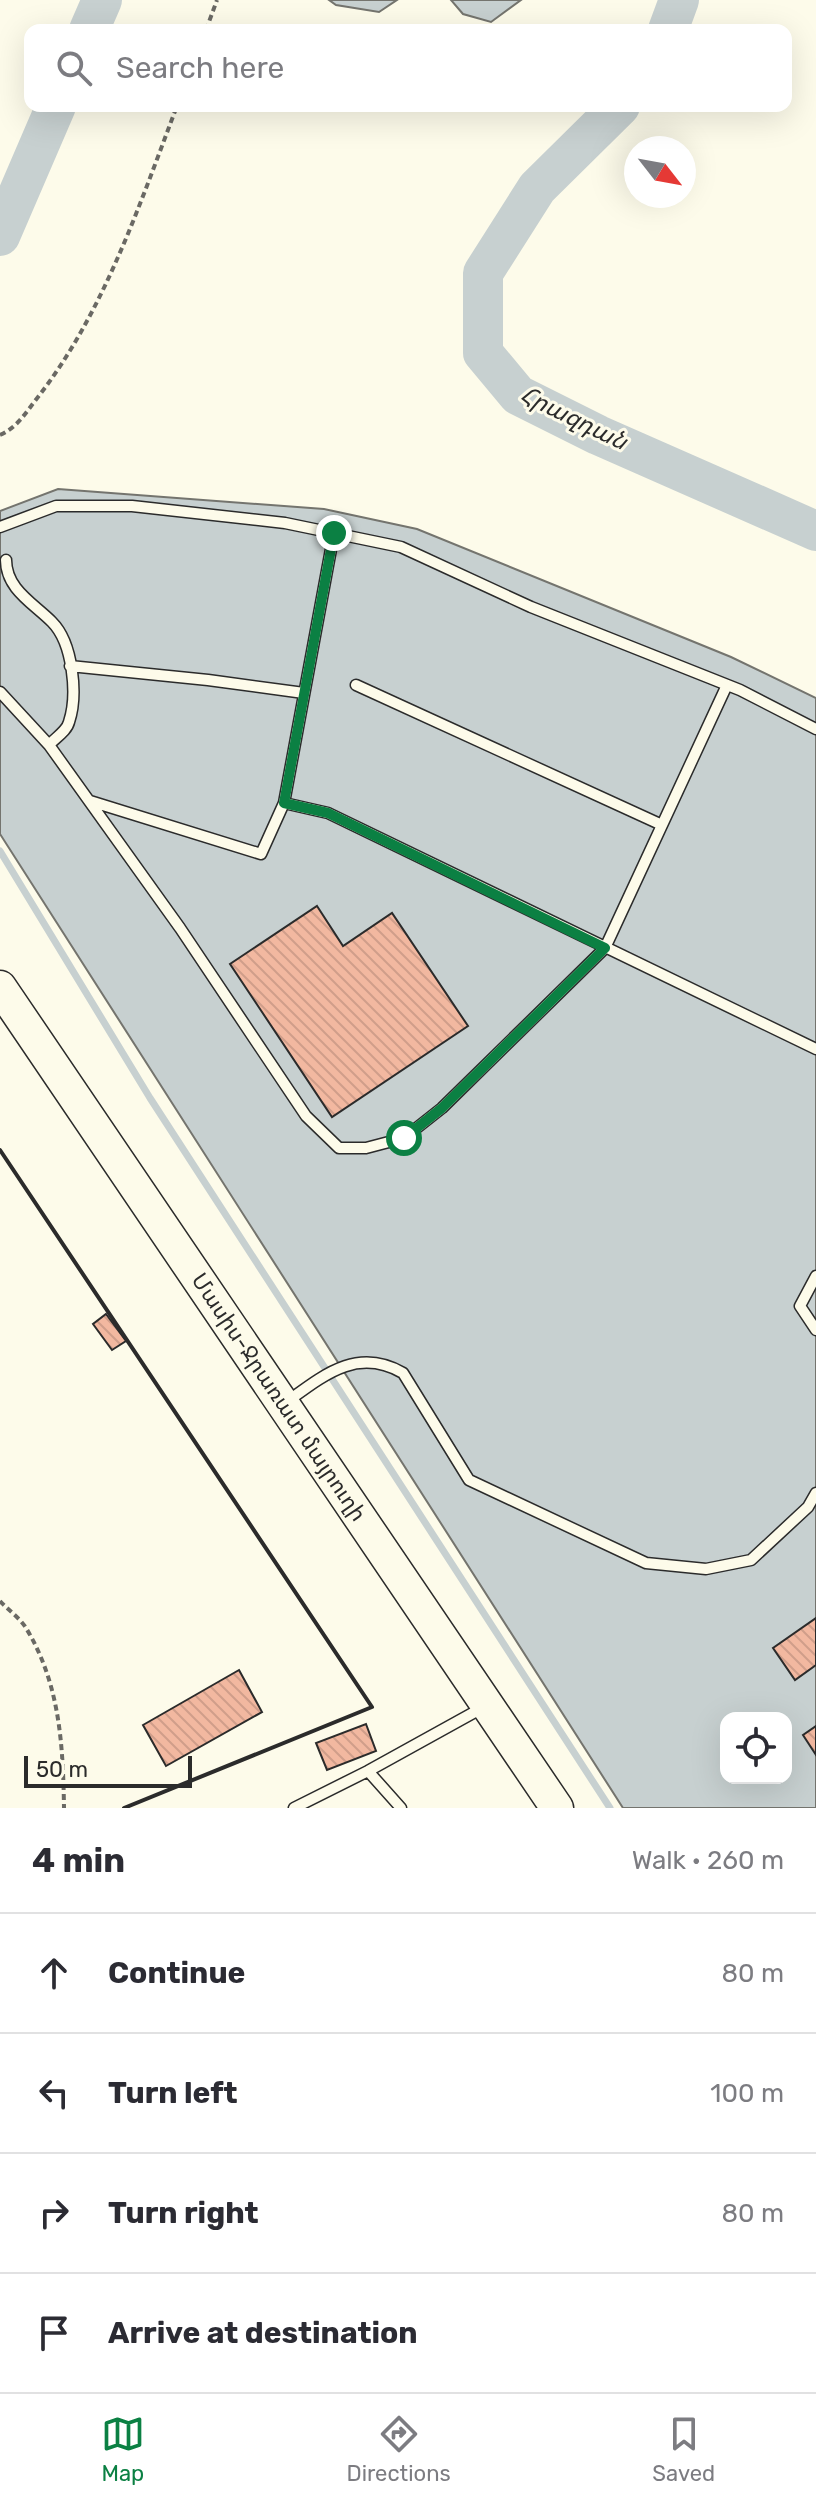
<!DOCTYPE html>
<meta charset="utf-8">
<style>
:root{--surface:#fff;--page:#f7f7f7;--text:#2b2b33;--muted:#7c7c81;--line:#e1e1e2;--accent:#0b8043}
body{margin:0;font-family:Rubik,"Noto Sans Armenian",sans-serif;background:var(--page);color:var(--text)}
.controls{position:absolute;right:24px;bottom:24px;display:grid;overflow:hidden;border-radius:16px;box-shadow:0 8px 32px #0002}
.controls button{width:72px;height:72px;display:grid;place-items:center;padding:0;border:0;border-bottom:2px solid var(--line);background:var(--surface);color:var(--text);font:40px sans-serif}
.compass{position:absolute;left:624px;top:136px;width:72px;height:72px;border-radius:50%;background:var(--surface);box-shadow:0 8px 32px #0002;rotate:121deg}
.scale{position:absolute;left:24px;bottom:20px;width:168px;box-sizing:border-box;padding-left:8px;border:4px solid #2b2b2b;border-top:0;font-size:22px;line-height:28px;white-space:nowrap;color:#2b2b2b;-webkit-text-stroke:6px #fdfbea;paint-order:stroke}
.stop{position:absolute;width:24px;height:24px;margin:-18px;border:6px solid #0b8043;border-radius:50%;background:#fff}
.stop.end{background:#0b8043;border-color:#fff;box-shadow:0 2px 8px #0008}
.list{margin:0;padding:0;list-style:none}
h2{display:flex;justify-content:space-between;align-items:center;height:104px;margin:0;padding:0 32px;font-size:34px}
h2 small{font-size:26px;font-weight:400;color:var(--muted)}
.list li{display:grid;grid-template-columns:52px 1fr auto;gap:24px;align-items:center;box-sizing:border-box;height:120px;padding:0 32px;border-top:2px solid var(--line)}
.list b{display:block;font-size:30px;white-space:nowrap}
.list em{font-size:26px;font-style:normal;color:var(--muted)}
.icon{flex:none;width:44px;height:44px;fill:none;stroke:currentColor;stroke-width:2;stroke-linecap:round;stroke-linejoin:round}
.map{position:relative;flex:none;width:816px;height:1808px;overflow:hidden}
.search{position:absolute;background:var(--surface);box-shadow:0 8px 32px #0002;left:24px;right:24px;top:24px;height:88px;display:flex;align-items:center;gap:20px;box-sizing:border-box;padding:0 28px;border-radius:16px;color:var(--muted);font-size:30px}
.sheet{height:584px;background:var(--surface)}
nav{display:flex;justify-content:space-around;align-items:center;box-sizing:border-box;height:112px;border-top:2px solid var(--line);background:var(--surface);font-size:22px;color:var(--muted)}
nav a{display:grid;justify-items:center;gap:4px}
nav .on{color:var(--accent)}
.map>svg:first-child{display:block}
.water{fill:#c7d0d0;stroke:#74746e;stroke-width:2;fill-rule:evenodd}
.lines{fill:none;stroke-linecap:round;stroke-linejoin:round}
.stream{stroke:#c7d0d0;stroke-width:7}
.river{stroke:#c7d0d0;stroke-width:40}
.building{fill:url(#building-back-hatch);stroke:#2b2b2b;stroke-width:2}
.lane-casing{stroke:#2b2b2b;stroke-width:13}
.primary-casing{stroke:#2b2b2b;stroke-width:35}
.path{stroke:#6a6964;stroke-width:4;stroke-dasharray:6 4;stroke-linecap:butt}
.lane{stroke:#fdfbea;stroke-width:10}
.primary{stroke:#fdfbea;stroke-width:32}
.wall{stroke:#2b2b2b;stroke-width:4}
.route{stroke:#0b8043;stroke-width:10}
.labels{text-anchor:middle;dominant-baseline:central;stroke-width:6;stroke-linejoin:round;paint-order:stroke}
.street-label{font-size:22px;fill:#2b2b2b;stroke:#fdfbea}
.water-label{font-size:24px;font-style:italic;fill:#2b2b2b;stroke:#fdfbea}
</style>
<div class="map">
<svg width="816" height="1808" viewBox="0 0 816 1808">
<defs>
<pattern id="building-back-hatch" width="6" height="6" patternUnits="userSpaceOnUse" patternTransform="scale(2)"><rect width="6" height="6" fill="#f2b8a0"/><path d="M-1 5l2 2M0 0l6 6M5-1l2 2" fill="none" stroke="#d09e8a"/></pattern>
</defs>
<rect width="100%" height="100%" fill="#fdfbea"/>
<path class="water" d="M329,0h68l-18,12 -43,-7z
M451,0h70l-30,22 -28,-8z
M58,489l266,20 93,20 314,128 85,41v1110h-193l-623,-974v-323zM726,1718h60v60h-60z"/>
<g class="lines">
<path class="stream" d="M0,851l150,247 460,710"/>
<path class="river" d="M89,30l13,-30
M668,30l11,-30
M620,106l-83,82 -54,85v80l35,42 80,40 218,96
M0,236l56,-130"/>
</g>
<path class="building" d="M317,906l26,40 49,-33 76,113 -136,91 -102,-153z
M106,1314l20,27 -14,9 -19,-26z
M816,1618v47l-21,15 -22,-32z
M239,1670l23,42 -96,54 -23,-41z
M366,1724l10,27 -49,19 -11,-27z
M816,1726v29l-13,-20z"/>
<g class="lines">
<defs>
<path id="lane" d="M0,527l56,-21h76l153,17 116,24 130,60 209,83 76,39
M6,560c0,29 27,43 46,62 21,21 26,73 17,100 -2,9 -14,16 -20,23
M70,666l138,14 96,13
M356,685l306,140
M0,692l49,53 131,183 126,188 33,32h27l38,-10 38,-30 163,-160 122,-263
M90,801l171,53 23,-51 50,-270
M284,803l44,10 488,236
M816,1276l-16,30 16,24
M288,1401c37,-27 70,-54 115,-28l66,107 177,83 60,6 45,-9 57,-53 8,-14
M368,1771l33,37
M294,1808l74,-37 114,-63"/>
<path id="primary" d="M0,987l557,821"/>
</defs>
<use href="#lane" class="lane-casing"/>
<use href="#primary" class="primary-casing"/>
<path class="path" d="M206,30l11,-30
M0,435c18,-8 26,-23 38,-38 66,-85 101,-191 139,-291
M0,1601c8,9 20,17 26,27 34,56 37,117 38,180"/>
<use href="#lane" class="lane"/>
<use href="#primary" class="primary"/>
<path class="wall" d="M0,1150l372,557 -248,101"/>
</g>
<g class="lines">
<path class="route" d="M334,533l-50,270 44,10 277,135 -163,160 -38,30"/>
</g>
<g class="labels">
<g class="street-label">
<text transform="translate(279 1397) rotate(56)">Մասիս-Ջրառատ մայրուղի</text>
</g>
<g class="water-label">
<text transform="translate(574 418) rotate(26)">Հրազդան</text>
</g>
</g>
</svg>
<div class="controls">
<button><svg class="icon" aria-label="locate" viewBox="0 0 24 24"><circle cx="12" cy="12" r="6"/><path d="M12 2v4M12 18v4M2 12h4M18 12h4"/></svg></button>
</div>
<svg class="compass" viewBox="-18 -18 36 36"><path d="M0-13l5 13h-10z" fill="#e53935"/><path d="M0 13l5-13h-10z" fill="#7c7c81"/></svg>
<div class="scale">50 m</div>
<div class="stop" style="left:404px;top:1138px"></div>
<div class="stop end" style="left:334px;top:533px"></div>
<div class="search"><svg class="icon" aria-label="search" viewBox="0 0 24 24"><circle cx="10" cy="10" r="6"/><path d="M15 15l6 6"/></svg>Search here</div>
</div>
<section class="sheet">
<h2>4 min<small>Walk · 260 m</small></h2>
<ul class="list">
<li><svg class="icon" aria-label="ahead" viewBox="0 0 24 24"><path d="M12 20V5M6 11l6-6 6 6"/></svg><div><b>Continue</b></div><em>80 m</em></li>
<li><svg class="icon" aria-label="left" viewBox="0 0 24 24"><path d="M17 20v-9H6M10 6l-5 5 5 5"/></svg><div><b>Turn left</b></div><em>100 m</em></li>
<li><svg class="icon" aria-label="right" viewBox="0 0 24 24"><path d="M7 20v-9h11M14 6l5 5-5 5"/></svg><div><b>Turn right</b></div><em>80 m</em></li>
<li><svg class="icon" aria-label="arrive" viewBox="0 0 24 24"><path d="M6 21V4h12l-3 4 3 4H6"/></svg><div><b>Arrive at destination</b></div></li>
</ul>
</section>
<nav>
<a class="on"><svg class="icon" aria-label="map" viewBox="0 0 24 24"><path d="M3 6l6-2 6 2 6-2v14l-6 2-6-2-6 2zM9 4v14M15 6v14"/></svg>Map</a>
<a><svg class="icon" aria-label="directions" viewBox="0 0 24 24"><path d="M12 3l9 9-9 9-9-9zM9 14v-3h6M13 9l2 2-2 2"/></svg>Directions</a>
<a><svg class="icon" aria-label="saved" viewBox="0 0 24 24"><path d="M7 4h10v16l-5-4-5 4z"/></svg>Saved</a>
</nav>
